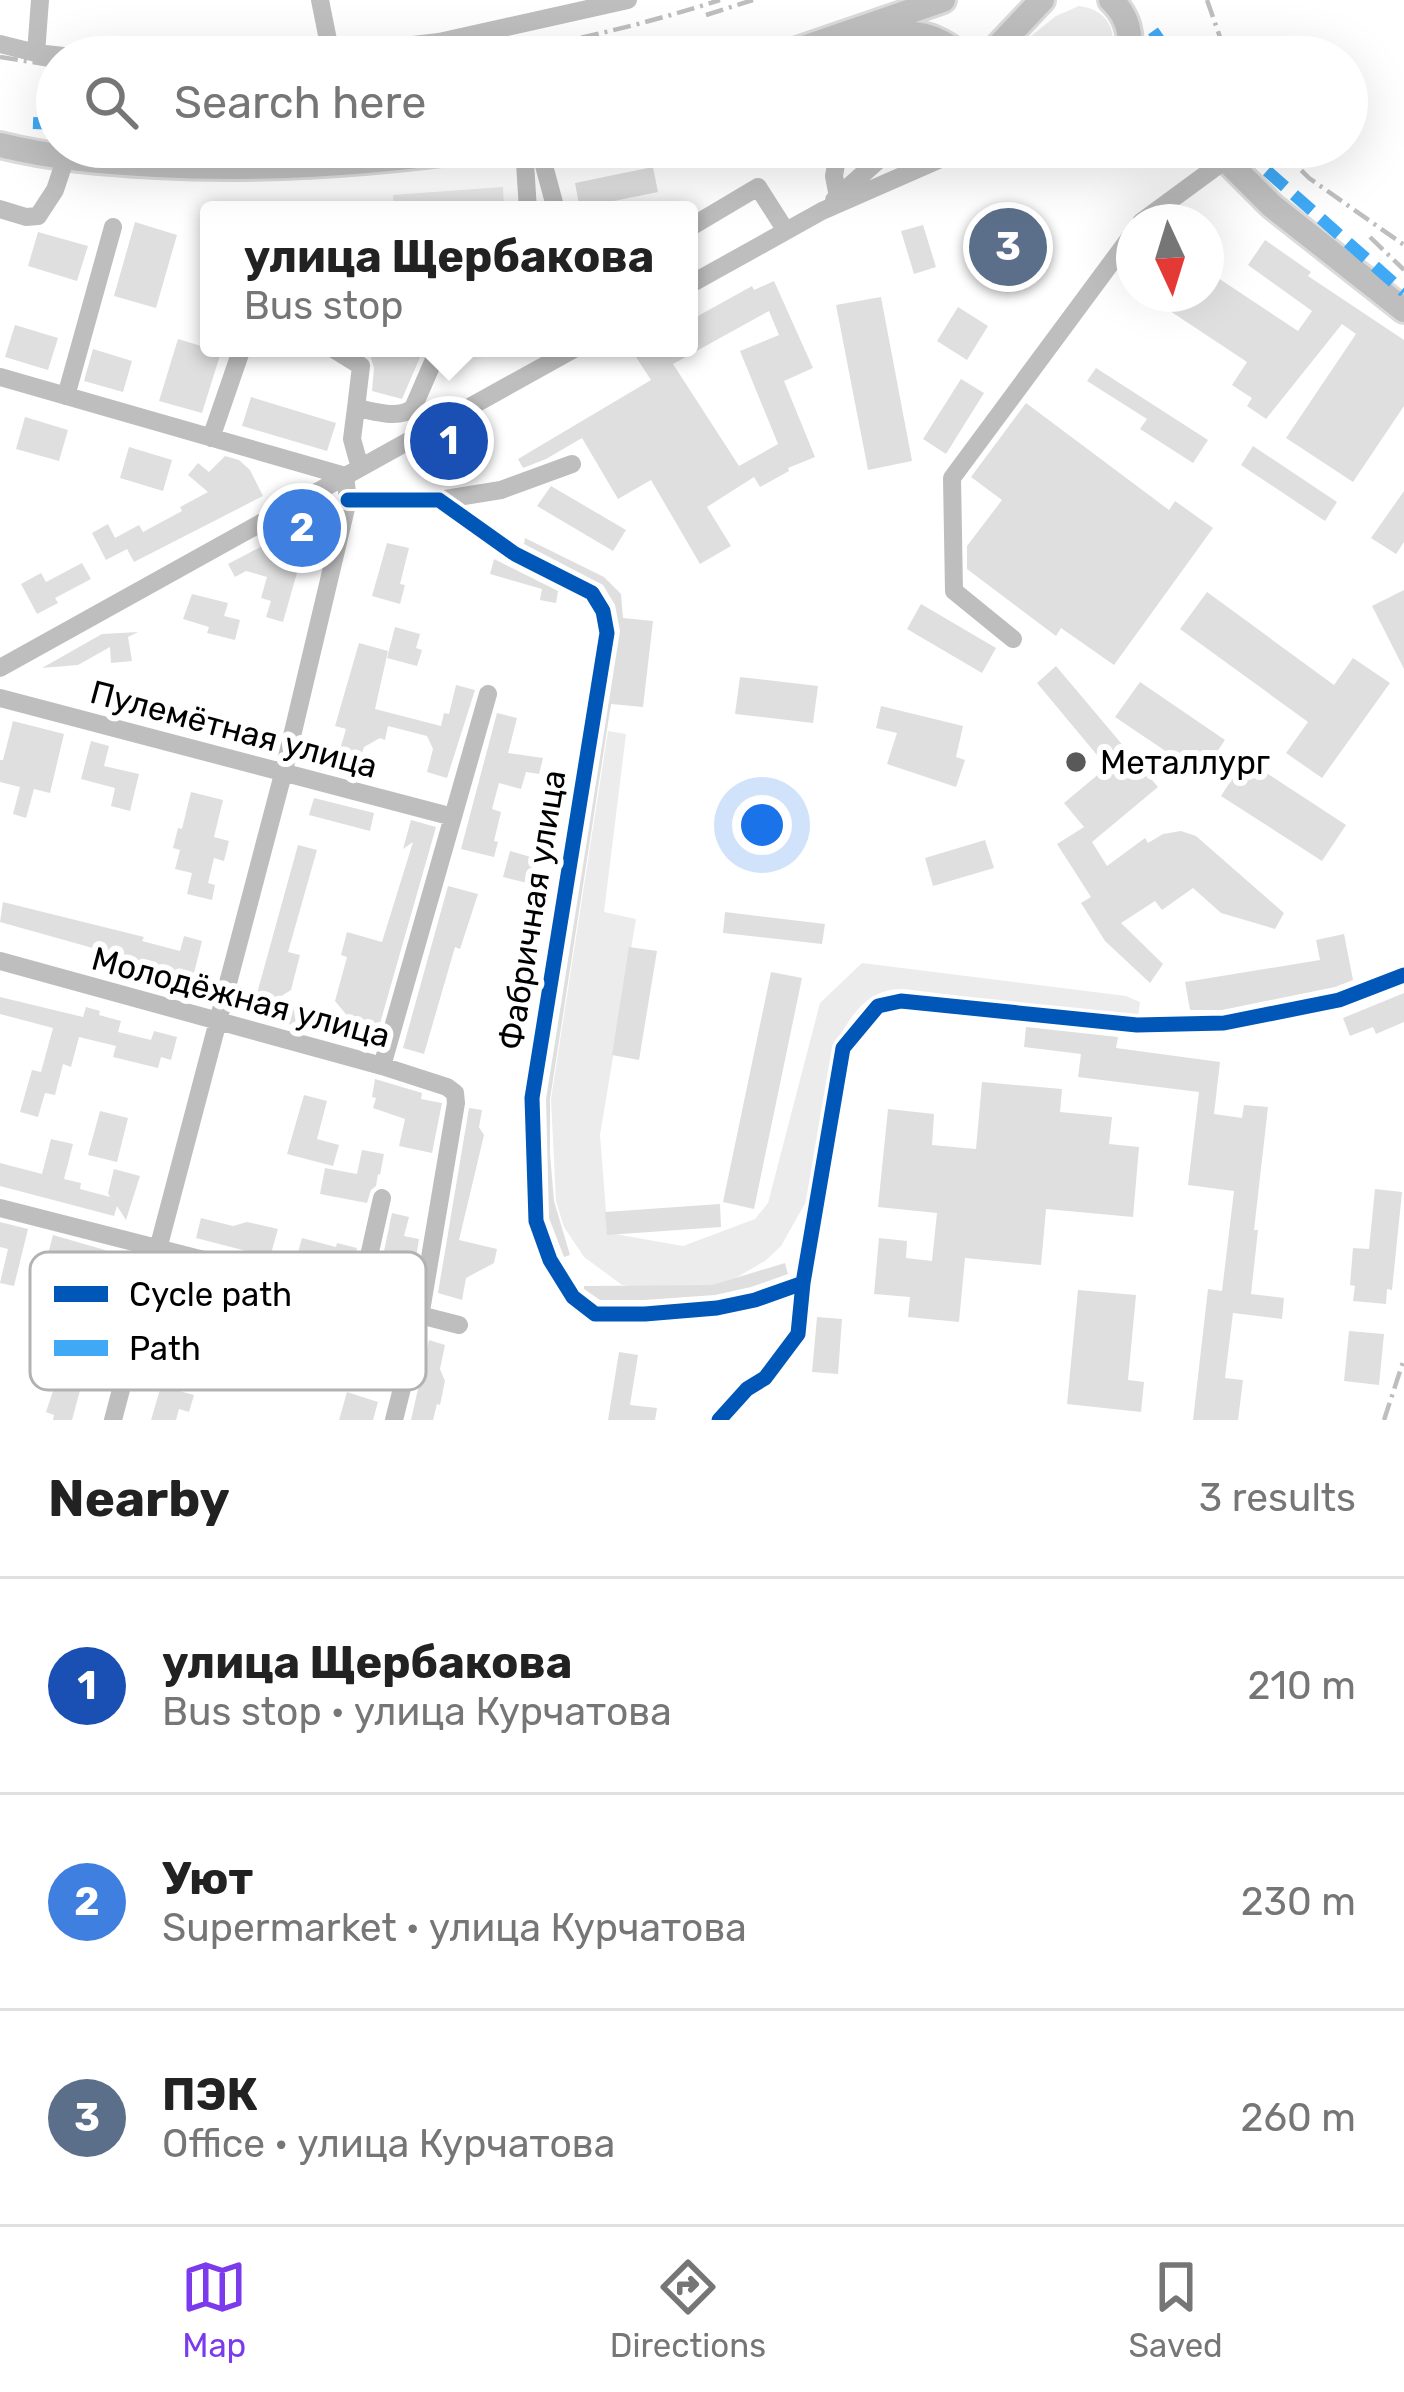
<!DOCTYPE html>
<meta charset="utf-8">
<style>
:root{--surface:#fff;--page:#f6f6f6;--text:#222;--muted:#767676;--line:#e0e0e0;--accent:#7c3aed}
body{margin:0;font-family:Rubik,sans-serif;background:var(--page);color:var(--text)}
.compass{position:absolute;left:1116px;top:204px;width:108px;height:108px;border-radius:50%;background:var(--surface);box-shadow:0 12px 48px #0002;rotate:176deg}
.you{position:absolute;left:762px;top:825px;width:42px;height:42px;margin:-30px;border:9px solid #fff;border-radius:50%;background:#1a73e8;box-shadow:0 0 0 18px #1a73e833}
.badge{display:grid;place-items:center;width:78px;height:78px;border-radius:50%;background:var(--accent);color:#fff;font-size:39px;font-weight:700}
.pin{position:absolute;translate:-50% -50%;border:6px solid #fff;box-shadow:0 3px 12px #0006}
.popup{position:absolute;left:200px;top:201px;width:498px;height:156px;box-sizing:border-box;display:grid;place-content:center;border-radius:12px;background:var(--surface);filter:drop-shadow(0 3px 9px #0005);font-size:39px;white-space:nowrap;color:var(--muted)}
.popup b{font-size:45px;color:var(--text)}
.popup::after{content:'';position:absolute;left:50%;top:100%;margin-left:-24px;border:24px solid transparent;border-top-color:var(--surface)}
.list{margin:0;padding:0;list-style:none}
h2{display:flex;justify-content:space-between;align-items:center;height:156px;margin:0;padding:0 48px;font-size:51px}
h2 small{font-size:39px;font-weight:400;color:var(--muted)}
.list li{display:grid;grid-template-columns:78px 1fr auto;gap:36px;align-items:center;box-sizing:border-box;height:216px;padding:0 48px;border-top:3px solid var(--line)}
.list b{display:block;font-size:45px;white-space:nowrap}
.list p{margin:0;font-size:39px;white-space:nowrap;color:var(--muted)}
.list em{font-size:39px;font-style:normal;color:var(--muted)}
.icon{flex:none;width:66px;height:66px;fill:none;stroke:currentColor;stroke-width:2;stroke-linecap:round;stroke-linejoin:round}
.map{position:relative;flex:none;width:1404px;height:1420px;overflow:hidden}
.search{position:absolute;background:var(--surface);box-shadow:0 12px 48px #0002;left:36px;right:36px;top:36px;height:132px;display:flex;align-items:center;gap:30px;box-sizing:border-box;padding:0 42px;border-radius:66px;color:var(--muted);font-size:45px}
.sheet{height:804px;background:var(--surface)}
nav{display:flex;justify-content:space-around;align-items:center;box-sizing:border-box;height:168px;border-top:3px solid var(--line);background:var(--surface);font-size:33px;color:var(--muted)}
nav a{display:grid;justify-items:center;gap:6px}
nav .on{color:var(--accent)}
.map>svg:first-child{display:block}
.green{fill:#ececec}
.building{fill:#dfdfdf;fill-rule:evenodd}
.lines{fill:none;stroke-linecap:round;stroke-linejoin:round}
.major-casing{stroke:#dbdbdb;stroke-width:30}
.minor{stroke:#bebebe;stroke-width:18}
.major{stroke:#bebebe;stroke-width:24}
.rail{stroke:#bebebe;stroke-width:4.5;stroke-dasharray:18 6 3 6;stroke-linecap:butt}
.quiet{stroke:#3fa9f5;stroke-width:12;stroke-dasharray:24 12;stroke-linecap:butt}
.cycleway-casing{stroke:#fff;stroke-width:22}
.cycleway{stroke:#0057b8;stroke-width:15}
.poi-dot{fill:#595959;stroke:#fff;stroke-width:4.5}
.labels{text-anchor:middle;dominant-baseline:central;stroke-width:12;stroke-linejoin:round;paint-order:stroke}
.street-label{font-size:33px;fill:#000;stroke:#fff}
.poi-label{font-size:33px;fill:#000;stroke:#fff;text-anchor:start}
.key{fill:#fff;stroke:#b2b2b2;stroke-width:3}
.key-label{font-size:33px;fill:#000}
</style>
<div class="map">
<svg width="1404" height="1420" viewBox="0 0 1404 1420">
<rect width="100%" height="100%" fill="#fff"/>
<path class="green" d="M1079,6c29,4 39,24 31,51h-105l51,-41z
M503,187l1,23h-110l-1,-15z
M608,731l18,3 -22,178 32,7 -36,216 7,90 8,9 68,12 72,-27 13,-16 52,-200 42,-40 264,33 14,6 -2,16 -234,-29c-35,-1 -50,23 -67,51l-30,160 -26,46 -16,15 -38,22 -48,9 -57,-7 -38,-28 -20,-30 -8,-26 -5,-102z"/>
<path class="building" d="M653,167l5,25 -44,9 2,9h-36l-5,-27z
M135,222l42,13 -21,73 -42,-12z
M923,225l13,42 -22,7 -13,-43z
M38,232l50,14 -11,35 -49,-15z
M1002,235l31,20 -25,38 -31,-19z
M1265,240l46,32 -3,4 96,64v66l-51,76 -67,-44 70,-104 -14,-10 -76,95 -19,-13 5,-8 -20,-13 15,-23 -80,-53 10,-15h29v-24l92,61 14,-20 -64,-46z
M774,281l39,87 -29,13 31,76 -27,11 1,3 -29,16 -6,-10 -47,30 24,39 -31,18 -49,-84 -33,19 -36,-61 -36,21 -23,9 -5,-9 133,-79 -17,-26 9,-6h46v-27l63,-35 2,4zM769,311l10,24 -39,16 38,93 -39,22 -66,-102z
M881,297l31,164 -44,9 -32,-165z
M958,307l30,19 -21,34 -30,-19z
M15,325l43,13 -10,32 -43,-13z
M178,339l43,13 -19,61 -43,-12z
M374,348h22l25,7 -19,44 -30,-8 2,-23 -3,-10z
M93,349l39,12 -9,31 -39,-11z
M1096,368l112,72 -15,23 -53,-34 7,-10 -60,-38z
M961,379l23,14 -38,61 -23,-15z
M251,397l85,26 -9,28 -85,-25z
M1026,403l143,107 6,-9 38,27 -99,137 -53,-37 -5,8 -89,-67v-23l35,-46 -31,-23z
M25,417l43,13 -9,31 -43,-12z
M1253,446l84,56 -12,19 -84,-56z
M129,447l43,13 -9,31 -43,-13z
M225,456l14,4 11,10 13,26 -129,66 -7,-13 -21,11 -14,-27 16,-9 7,14 24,-13 4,7 39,-21 -2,-4 28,-15 -20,-17 10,-12 11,9z
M551,486l75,44 -13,21 -76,-45z
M1404,491v51l-8,12 -25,-16z
M312,520l-29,102 -17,-5 5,-16 -10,-3 6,-21 -21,-6 -11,6 -7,-13z
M525,538l79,39 17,17 2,24 30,3 -10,86 -32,-3 -61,395v55l4,47 16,54 -6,2 -15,-39 -3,-119 74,-468 -5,-26 -12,-20 -79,-41z
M387,543l22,5 -9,36 5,1 -5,19 -28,-8z
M494,559l64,32 -2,12 -16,-3 2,-11 -52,-15z
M82,563l9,16 -36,19 3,5 -21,11 -16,-30 20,-11 5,9z
M1404,590v79l-32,-63z
M1207,592l127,93 19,-27 37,25 -68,95 -36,-25 22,-31 -128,-93z
M192,594l36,9 -4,13 16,4 -5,20 -28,-7 2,-6 -26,-8z
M921,604l75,44 -14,25 -75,-44z
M395,627l25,7 -4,14 6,2 -5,16 -30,-8z
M138,632l-10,5 4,24 -21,2 -1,-16 -32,18 -36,3 60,-34z
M359,643l29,8 -13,58 66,17 3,-13 5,1 7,-29 19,5 -28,88 -20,-6 6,-23 -6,-13 -39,-10 -3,14 -5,-2 -16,9 -6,19 -21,-6 9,-31 -11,-3z
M1056,666l102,121 -66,55 15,24 38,-28 3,5 15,-9 18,-3 15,5 88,77 -9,16 -54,-16 -28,-25 -31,22 -7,-9 -34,22 42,41 -13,19 -45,-42 -24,-38 10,-6 -34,-53 27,-17 -20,-24 43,-36 -70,-84z
M740,677l78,9 -5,37 -78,-9z
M1140,682l85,58 -24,35 -86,-58z
M123,690l17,4 -1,4 37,10 -4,16 -55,-14z
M881,706l82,20 -7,31 9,3 -9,27 -69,-23 10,-31 -21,-5z
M497,713l20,5 -9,35 35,5 -4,16 -13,-2 -5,17 -22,-6 -7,26 9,3 -7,29 4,1 -4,15 -33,-8z
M13,721l51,13 -14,59 -16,-4 -8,29 -13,-4 7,-27 -20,-5v-22h3z
M91,741l18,5 -5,20 35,8 -9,37 -19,-5 4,-18 -34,-9z
M1245,759l101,66 -24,36 -101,-65z
M191,792l32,8 -9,37 15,4 -5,20 -10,-3 -6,25 7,2 -3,15 -25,-6 5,-21 -17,-4 5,-19 -7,-2 5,-20 4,1z
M314,798l60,15 -4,18 -61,-16z
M411,820l25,7 -61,214 -29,-7 4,-15 -15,-18 12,-44 -6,-2 6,-23 35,10 31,-100 -10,7z
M985,840l9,28 -61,18 -8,-28z
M298,845l19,5 -29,102 12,3 -9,35 -16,10 58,14 -12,6 -3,11 -67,-16z
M510,851l28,8 -7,25 -28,-7z
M448,886l30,8 -18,55 -5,-2 -31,107 -21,-6z
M3,902l141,35 -2,4 38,10 4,-15 18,5 -12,48 -22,-5 4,-16 -34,-8 -2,6 -23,-6 1,-6 -114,-32z
M725,912l100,12 -3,20 -99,-11z
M1344,934l9,46 -18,7 -113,23h-32l-5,-28 135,-22 -4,-20z
M629,947l28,4 -18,109 -27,-5z
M771,972l31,6 -48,231 -31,-7z
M1404,993v29l-28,12 -3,-7 -23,9 -7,-18z
M0,997l83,20 3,-10 14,4 -1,4 22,6 -3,11 33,8 3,-9 23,6 -6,23 -10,-3 -3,11 -45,-11 3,-11 -37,-9 -8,30 -8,-3 -8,31 -10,-2 -7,24 -18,-5 12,-42 9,2 12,-44 -53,-14z
M1026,1027l92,10 -2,11 104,14 -6,52 28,4 2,-13 24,2 -14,123h4l-7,64 33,4 -2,21 -49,-6 -8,65 18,2 -5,40h-45l15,-131 14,2 12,-100 -46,-6 11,-93 -121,-15 3,-23 -57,-7z
M375,1079l47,14 -1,6 21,4 -10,50 -33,-7 6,-27 -32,-11 3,-10 -4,-1z
M982,1082l80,7 -2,23 52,5 -3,27 30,3 -6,70 -87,-8 -5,56 -76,-7 -6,64 -51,-5 2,-20 -36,-3 5,-56 28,3 -1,17 26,3 5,-48 -59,-6 10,-98 46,5 -2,31 44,4z
M304,1095l23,6 -10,38 22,6 -6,21 -46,-12z
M469,1108l13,2 -3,17 5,8 -25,105 38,9 -3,14 -28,15 -4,22 -24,-7z
M100,1111l28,7 -11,44 -29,-7z
M51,1139l22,5 -9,35 17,4 -1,6 30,8 -2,-4 6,-24 26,7 -14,44 -9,-14 -3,10 -114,-30v-23l42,11z
M362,1150l22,4 -4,21 -2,-1 -2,12 -5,4 -4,13 -47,-9 5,-26 32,6z
M1375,1189l27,3 -10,98 -5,-1 -1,15 -33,-3 2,-15 -5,-1 3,-37 16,1z
M720,1204l1,23 -114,8 -2,-23z
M392,1213l17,4 -5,19 15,3 -8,51 -13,-2 3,-14 -21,-4z
M201,1218l32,8 14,-4 31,7 -8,28 -74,-19z
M0,1222l28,7 -14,57 -14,-3 8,-34 -8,-2z
M53,1235l52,15 -7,27 12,3 -38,140h-19l1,-5 -8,-3 12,-36 -20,-6 4,-15 17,4 5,-19 8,2 13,-42 -41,-12 8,-33 -4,-1z
M302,1238l34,9 1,-4 20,5 -7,30 -55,-15z
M785,1263l3,11 -37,13 -36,8 -71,5h-44l-16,-11v-3l128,-1z
M1078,1290l58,5 -8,85 16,2 -3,30 -74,-8z
M247,1293l34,10 2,-5 119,34 -5,20 -41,-12 -14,1 -42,-12 -2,5 -37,-11 -11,35 21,7 -5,15 -33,-10 8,-28 -30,-8 -8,28 -36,-6 15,-55 58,16z
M817,1317l25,2 -4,55 -26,-2z
M1349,1331l35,3 -5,51 -35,-4z
M429,1340l16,5 -5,24 5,12 -5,24 -3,-1 -4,16h-22z
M619,1352l19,3 -8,50 27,3 -2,12h-47z
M161,1386l33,9 -5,17 -10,-3 -3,11h-25z
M347,1392l31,10 -5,18h-34z"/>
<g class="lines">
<defs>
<path id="major" d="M1111,0c16,15 22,35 17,57
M777,57l166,-57
M832,57c54,-18 81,-42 131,0
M988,57l54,-57
M0,145c51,13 104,17 156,20 111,6 221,-2 331,-18
M1213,147l59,59 132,104"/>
</defs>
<use href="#major" class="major-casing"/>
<path class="minor" d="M320,0l11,55
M0,44l36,9 37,4
M36,53l4,-53
M309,57l130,-15 189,-42
M524,147l4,63
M539,147l17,63
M838,197l-4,-21 5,-29
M834,200l59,-53
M0,209l26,8 12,-1 17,-26 11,-33
M1141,222l83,-61
M689,228l69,-41 28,44
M689,285l133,-74 146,-64
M332,348l29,18 -5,42
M0,377l345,99
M66,396l47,-169
M211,438l31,-90
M360,468l-8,-29 4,-31c18,3 42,12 57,0l26,-60
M348,500h91l76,54 77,39 11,18 4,22 -75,465 4,123 14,39 23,37 22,17h50l72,-6 38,-8 48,-17
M439,500l62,-10 71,-26
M1013,639l-59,-48 -2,-113 182,-246
M0,668l576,-320
M0,698l453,119
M0,961l382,105 65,21 8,6 1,10 -36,214 -26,103
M382,1066l106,-372
M0,1208l459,117
M359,1301l23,-103
M113,1420l170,-646 65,-274 -3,-24
M719,1420l28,-31 18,-11 33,-44 5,-51 40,-235 35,-42 23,-5 236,24 87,-2 115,-23 65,-25"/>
<use href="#major" class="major"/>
<path class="rail" d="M1207,0l20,57
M706,15l47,-15
M0,57l57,9
M484,57c80,-14 159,-32 236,-57
M1278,147l31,31 95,67
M1370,237l34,33
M1384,1420l20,-61"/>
<path class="quiet" d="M1153,31l18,26
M33,123l24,1
M1240,147l164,145"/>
<defs>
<path id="cycleway" d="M348,500h91l76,54 77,39 11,18 4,22 -75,465 4,123 14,39 23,37 22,17h50l72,-6 38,-8 48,-17
M719,1420l28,-31 18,-11 33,-44 5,-51 40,-235 35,-42 23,-5 236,24 87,-2 115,-23 65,-25"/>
</defs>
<use href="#cycleway" class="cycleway-casing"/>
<use href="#cycleway" class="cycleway"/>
</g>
<circle class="poi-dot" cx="1076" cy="762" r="12"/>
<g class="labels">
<g class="street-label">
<text transform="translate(234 729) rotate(15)">Пулемётная улица</text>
<text transform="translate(532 910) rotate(-81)">Фабричная улица</text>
<text transform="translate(241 997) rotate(15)">Молодёжная улица</text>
</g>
<g class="poi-label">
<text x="1100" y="762">Металлург</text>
</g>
</g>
<rect x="30" y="1252" width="396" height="138" rx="18" class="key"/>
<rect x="54" y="1286" width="54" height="16" fill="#0057b8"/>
<rect x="54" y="1340" width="54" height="16" fill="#3fa9f5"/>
<g class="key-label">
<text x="129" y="1306">Cycle path</text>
<text x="129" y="1360">Path</text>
</g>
</svg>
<svg class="compass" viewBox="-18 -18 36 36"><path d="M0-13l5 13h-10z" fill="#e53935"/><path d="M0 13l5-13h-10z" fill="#767676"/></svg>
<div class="you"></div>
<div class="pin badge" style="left:449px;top:441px;background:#1a4fb4">1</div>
<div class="popup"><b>улица Щербакова</b>Bus stop</div>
<div class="pin badge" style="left:302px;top:528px;background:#3f7fe0">2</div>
<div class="pin badge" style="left:1008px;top:247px;background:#5c6f8a">3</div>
<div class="search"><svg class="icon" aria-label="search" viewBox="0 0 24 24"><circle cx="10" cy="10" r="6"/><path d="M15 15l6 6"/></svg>Search here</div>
</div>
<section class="sheet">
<h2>Nearby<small>3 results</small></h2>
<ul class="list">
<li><span class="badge" style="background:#1a4fb4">1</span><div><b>улица Щербакова</b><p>Bus stop · улица Курчатова</p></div><em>210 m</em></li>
<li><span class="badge" style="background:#3f7fe0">2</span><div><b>Уют</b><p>Supermarket · улица Курчатова</p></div><em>230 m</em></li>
<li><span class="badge" style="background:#5c6f8a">3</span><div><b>ПЭК</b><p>Office · улица Курчатова</p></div><em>260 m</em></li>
</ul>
</section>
<nav>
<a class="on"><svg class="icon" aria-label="map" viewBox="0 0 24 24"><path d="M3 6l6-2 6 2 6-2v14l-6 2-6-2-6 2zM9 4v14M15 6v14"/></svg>Map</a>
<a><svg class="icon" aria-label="directions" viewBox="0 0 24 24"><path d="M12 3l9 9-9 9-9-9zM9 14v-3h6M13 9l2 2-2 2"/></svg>Directions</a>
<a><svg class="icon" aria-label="saved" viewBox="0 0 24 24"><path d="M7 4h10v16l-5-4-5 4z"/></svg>Saved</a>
</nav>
